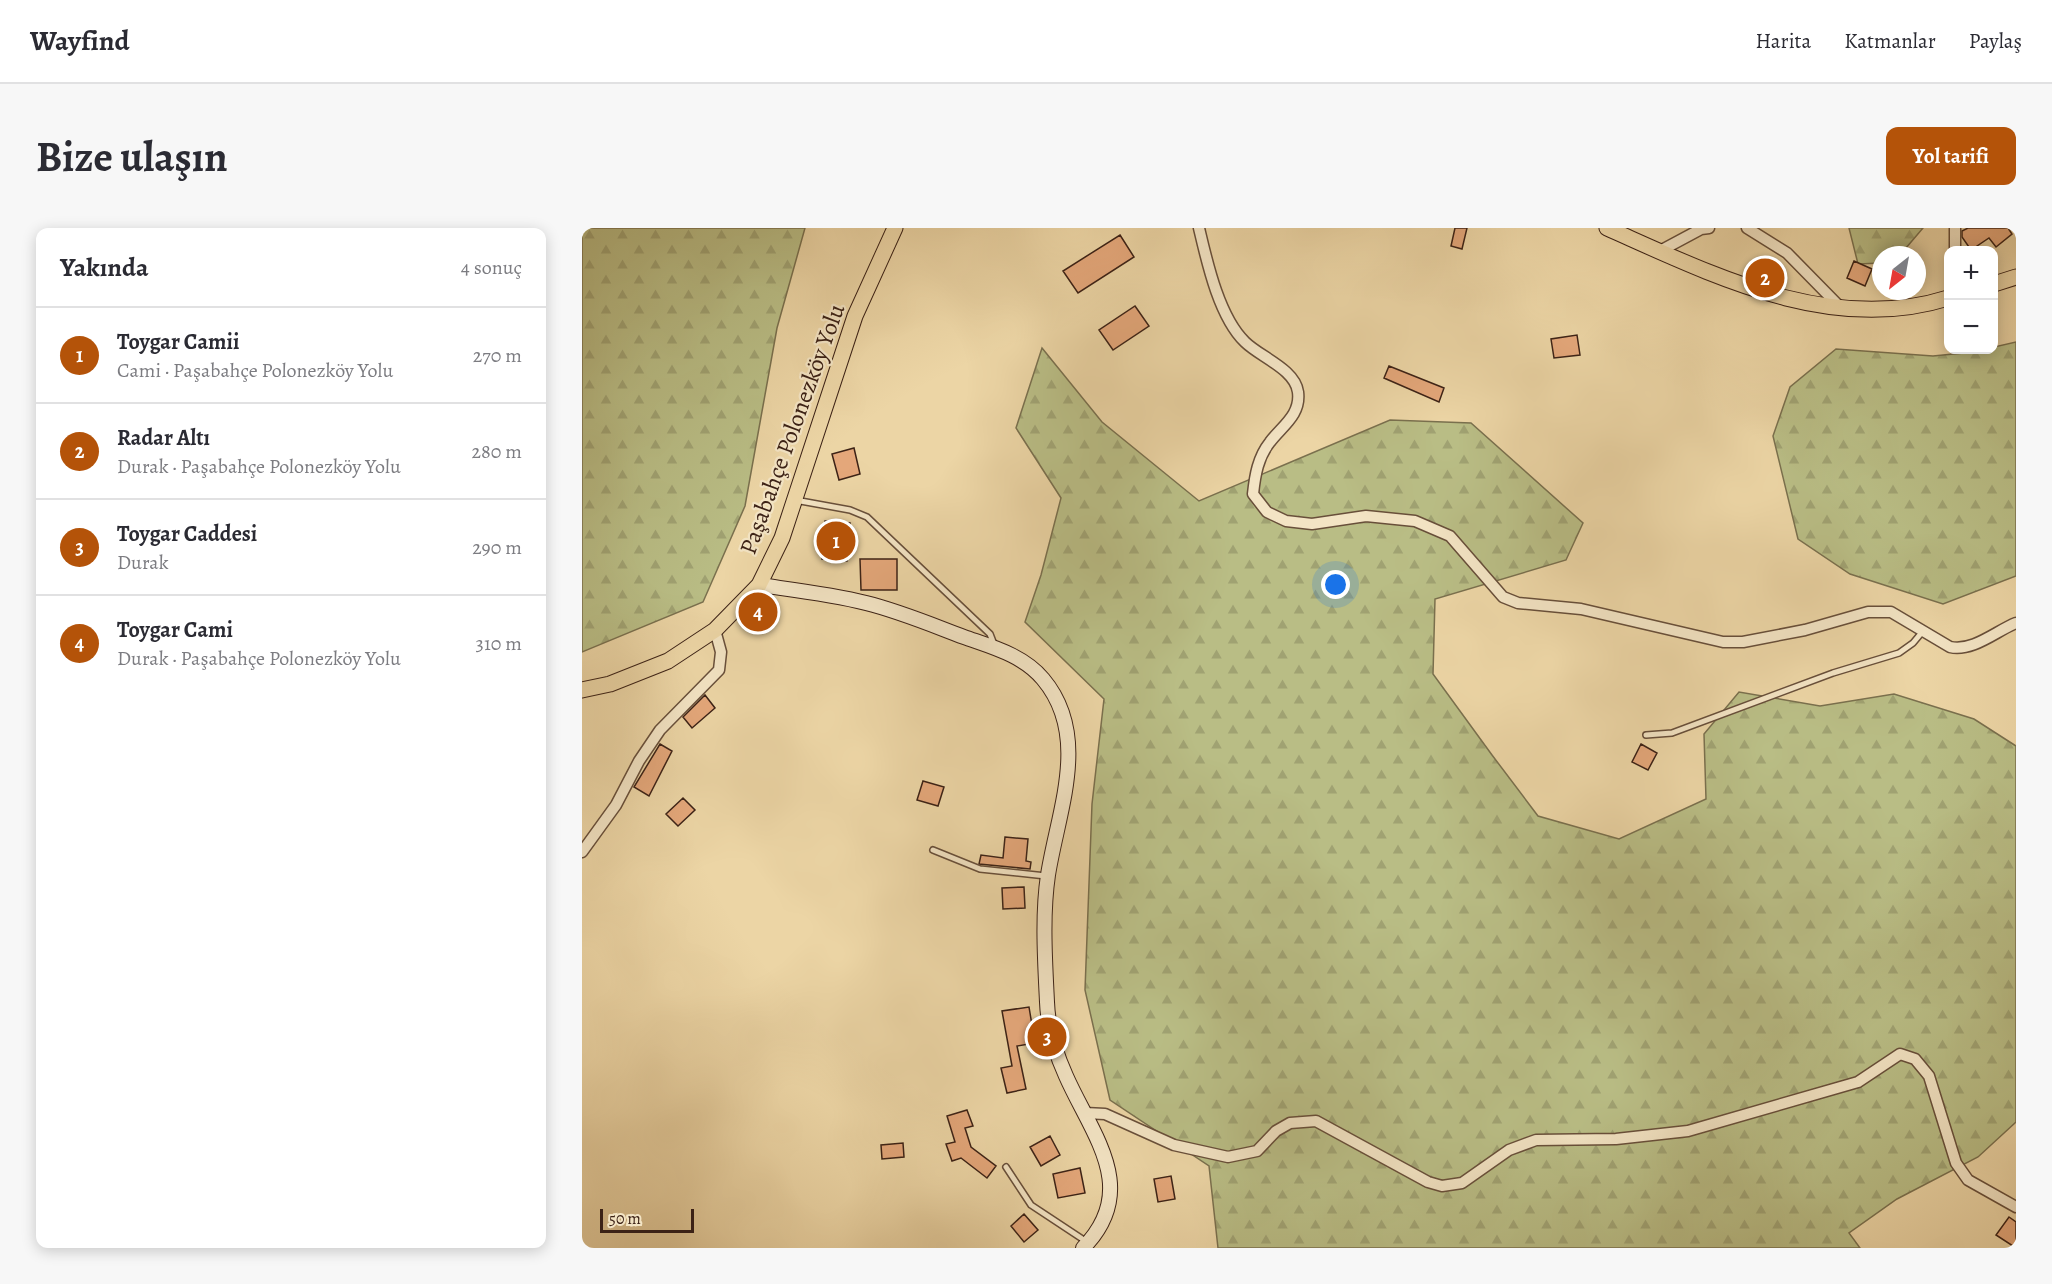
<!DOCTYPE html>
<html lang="tr">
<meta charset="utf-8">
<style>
:root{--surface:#fff;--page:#f7f7f7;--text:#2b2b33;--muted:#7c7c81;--line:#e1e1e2;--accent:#b45309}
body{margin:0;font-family:Alegreya,serif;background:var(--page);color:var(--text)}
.controls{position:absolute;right:18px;top:18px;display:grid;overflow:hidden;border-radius:12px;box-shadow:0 3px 15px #0003}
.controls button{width:54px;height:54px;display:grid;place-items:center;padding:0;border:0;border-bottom:2px solid var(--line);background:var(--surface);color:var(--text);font:30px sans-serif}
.compass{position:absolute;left:1290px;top:18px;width:54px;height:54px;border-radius:50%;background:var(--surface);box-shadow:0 3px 15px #0003;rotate:211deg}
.scale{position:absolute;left:18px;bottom:15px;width:94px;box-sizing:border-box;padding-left:6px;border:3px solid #3c2216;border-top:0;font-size:16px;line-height:21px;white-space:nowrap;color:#3c2216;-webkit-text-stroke:4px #f3e4c4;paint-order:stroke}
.you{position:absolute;left:754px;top:357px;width:21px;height:21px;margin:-15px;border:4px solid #fff;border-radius:50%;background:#1a73e8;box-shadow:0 0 0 9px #1a73e833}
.badge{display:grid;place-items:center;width:39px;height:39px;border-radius:50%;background:var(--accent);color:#fff;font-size:20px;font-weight:700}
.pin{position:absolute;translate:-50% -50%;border:3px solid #fff;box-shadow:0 2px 6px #0006}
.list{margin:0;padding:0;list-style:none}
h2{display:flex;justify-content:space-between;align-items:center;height:78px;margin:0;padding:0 24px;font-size:26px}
h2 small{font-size:20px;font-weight:400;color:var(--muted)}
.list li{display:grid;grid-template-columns:39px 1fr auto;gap:18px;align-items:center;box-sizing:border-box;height:96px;padding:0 24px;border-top:2px solid var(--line)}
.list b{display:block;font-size:22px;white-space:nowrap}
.list p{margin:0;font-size:20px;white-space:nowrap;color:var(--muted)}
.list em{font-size:20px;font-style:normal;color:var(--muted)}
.map{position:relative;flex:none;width:1434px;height:1020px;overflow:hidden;border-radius:12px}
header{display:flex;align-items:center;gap:36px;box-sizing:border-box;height:84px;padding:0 30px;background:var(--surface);border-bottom:2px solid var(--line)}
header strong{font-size:28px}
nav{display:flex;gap:33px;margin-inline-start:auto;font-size:21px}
.intro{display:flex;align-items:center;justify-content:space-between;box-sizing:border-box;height:144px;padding:0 36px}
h1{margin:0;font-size:42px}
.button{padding:15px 27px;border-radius:12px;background:var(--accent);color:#fff;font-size:21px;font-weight:700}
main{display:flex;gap:36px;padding:0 36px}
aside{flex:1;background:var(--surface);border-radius:12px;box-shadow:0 3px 15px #0003}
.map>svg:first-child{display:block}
.forest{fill:url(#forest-firs);stroke:#7a704e;stroke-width:1.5}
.building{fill:#e4a77a;stroke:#3c2216;stroke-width:1.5}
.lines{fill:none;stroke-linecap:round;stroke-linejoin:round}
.lane-casing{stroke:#684f3a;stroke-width:8}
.street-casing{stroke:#684f3a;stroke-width:13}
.secondary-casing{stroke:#3c2216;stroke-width:16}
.primary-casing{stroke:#3c2216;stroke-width:17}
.lane{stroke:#f3e4c4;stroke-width:5}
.street{stroke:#f3e4c4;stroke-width:10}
.secondary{stroke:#f3e4c4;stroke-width:14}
.primary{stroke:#ecd5a5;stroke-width:15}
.labels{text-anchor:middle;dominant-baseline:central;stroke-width:4.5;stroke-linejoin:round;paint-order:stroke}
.street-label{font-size:24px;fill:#3c2216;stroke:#f3e4c4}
</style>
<header>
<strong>Wayfind</strong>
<nav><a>Harita</a><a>Katmanlar</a><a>Paylaş</a></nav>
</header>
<div class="intro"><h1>Bize ulaşın</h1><a class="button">Yol tarifi</a></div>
<main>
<aside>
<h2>Yakında<small>4 sonuç</small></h2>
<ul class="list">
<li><span class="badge">1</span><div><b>Toygar Camii</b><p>Cami · Paşabahçe Polonezköy Yolu</p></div><em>270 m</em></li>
<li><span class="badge">2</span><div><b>Radar Altı</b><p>Durak · Paşabahçe Polonezköy Yolu</p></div><em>280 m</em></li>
<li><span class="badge">3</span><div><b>Toygar Caddesi</b><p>Durak</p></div><em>290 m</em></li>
<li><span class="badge">4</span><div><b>Toygar Cami</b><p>Durak · Paşabahçe Polonezköy Yolu</p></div><em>310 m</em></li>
</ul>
</aside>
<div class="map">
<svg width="1434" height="1020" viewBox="0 0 1434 1020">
<defs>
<pattern id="forest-firs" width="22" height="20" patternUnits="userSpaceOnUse" patternTransform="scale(1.5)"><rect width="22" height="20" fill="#b9bd85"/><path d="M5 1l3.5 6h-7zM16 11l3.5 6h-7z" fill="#a0a272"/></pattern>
</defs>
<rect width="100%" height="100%" fill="#ecd5a5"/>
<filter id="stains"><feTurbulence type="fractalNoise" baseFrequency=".00333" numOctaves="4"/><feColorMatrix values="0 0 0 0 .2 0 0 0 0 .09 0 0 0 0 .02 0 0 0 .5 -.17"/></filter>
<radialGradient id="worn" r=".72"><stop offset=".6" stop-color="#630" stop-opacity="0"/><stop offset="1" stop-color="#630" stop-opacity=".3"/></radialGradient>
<path class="forest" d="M0,0h223l-28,100 -32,178 -42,96 -121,50z
M1267,0h74l-23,27h-19v8l-23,1z
M1434,114v234l-73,28 -93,-30 -52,-35 -25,-103 17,-49 46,-38 97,7 61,-6v-3z
M460,120l60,74 97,79 191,-81 81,3 112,100 -17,37 -131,39 -2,75 59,81 46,61 81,23 87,-40 -2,-65 35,-42 81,14 74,-12 80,25 42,27v376l-38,35 -81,42 -48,34 11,15h-642l-9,-82 -99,-66 -25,-110 7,-186 12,-105 -79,-77 16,-47 20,-77 -45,-70z"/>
<path class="building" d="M873,0h12l-5,21 -11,-3z
M1386,0h40l4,6 -16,13 -7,-9 -18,12 -9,-13v-6z
M538,7l14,22 -56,36 -15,-22z
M1272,33l18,8 -7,17 -18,-8z
M553,78l14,20 -36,24 -14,-20z
M995,107l3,20 -26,3 -3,-19z
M807,138l55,22 -5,14 -55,-24z
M272,220l6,26 -21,6 -7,-26z
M243,293l25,2 -3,38 -25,-2z
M278,331h37v31h-36z
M123,467l10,13 -23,20 -9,-11z
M78,516l12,7 -23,45 -15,-9z
M1059,516l16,9 -9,17 -16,-8z
M341,553l21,6 -6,19 -21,-6z
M101,570l12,12 -17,16 -12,-12z
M423,609l23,2 -2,22 5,1 -1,7 -51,-5 2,-9 22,3z
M442,659l1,21 -22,1 -1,-21z
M447,779l6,36 -18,3 9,43 -19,4 -6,-25 11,-2 -10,-55z
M385,882l6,16 -8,2 6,19 25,19 -9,12 -26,-20 -9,3 -6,-17 9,-2 -8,-26z
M468,908l10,19 -19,11 -11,-19z
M321,915l1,14 -22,2 -1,-14z
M498,940l5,25 -27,5 -5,-24z
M589,948l4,23 -17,3 -4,-23z
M442,986l14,16 -14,12 -13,-16z
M1427,989l7,5v26l-20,-13z"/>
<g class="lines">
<defs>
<path id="lane" d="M213,272l55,10 17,7 123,117 5,13
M1064,507l26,-2 161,-60 66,-20 14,-10 10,-12
M351,622l47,19 66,7
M424,939l25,38 56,37"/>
<path id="street" d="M617,0c8,34 20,89 46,114 15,15 50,27 53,50 3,23 -16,34 -28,50 -12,15 -15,33 -17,52l14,18 19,9 26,3 54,-8 49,5 35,15 53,61 15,6 63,6 142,33h20l62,-12 63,-18h23l59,35c23,5 46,-16 66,-24
M1165,0l40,25 53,54
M1373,22v-22
M1078,23l41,-22 8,-1
M0,624l34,-47 23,-44 21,-31 59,-60 2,-18 -6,-22
M503,885l20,1 69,31 54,12 29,-6 19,-20 14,-8 26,-2 112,61 14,4 20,-3 47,-33 27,-10 80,-1 72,-8 170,-49 42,-28 15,5 14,17 27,87 12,17 48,27"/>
<path id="secondary" d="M177,357c35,5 72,9 107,18 33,8 66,22 98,34 28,10 59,18 79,42 48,57 15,132 5,196 -6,40 -3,86 -1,127 1,25 8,50 19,74 26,59 75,113 17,172"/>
<path id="primary" d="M1025,0c106,47 224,107 341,70
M1412,56l22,-7
M0,462l28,-6 58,-23 47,-31 44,-45 23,-47 73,-222 40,-88"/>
</defs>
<use href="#lane" class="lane-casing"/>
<use href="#street" class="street-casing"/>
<use href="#secondary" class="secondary-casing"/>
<use href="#primary" class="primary-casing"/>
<use href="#lane" class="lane"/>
<use href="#street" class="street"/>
<use href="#secondary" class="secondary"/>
<use href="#primary" class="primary"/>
</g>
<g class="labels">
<g class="street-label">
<text transform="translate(210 201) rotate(-70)">Paşabahçe Polonezköy Yolu</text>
</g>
</g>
<rect width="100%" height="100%" filter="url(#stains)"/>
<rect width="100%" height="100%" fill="url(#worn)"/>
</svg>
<div class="controls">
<button>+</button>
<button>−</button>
</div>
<svg class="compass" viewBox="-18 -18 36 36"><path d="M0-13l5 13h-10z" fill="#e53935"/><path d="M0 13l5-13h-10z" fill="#7c7c81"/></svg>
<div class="scale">50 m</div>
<div class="you"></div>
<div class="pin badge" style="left:254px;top:313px">1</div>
<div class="pin badge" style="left:1183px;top:50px">2</div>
<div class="pin badge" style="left:465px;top:809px">3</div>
<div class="pin badge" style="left:176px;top:384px">4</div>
</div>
</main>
